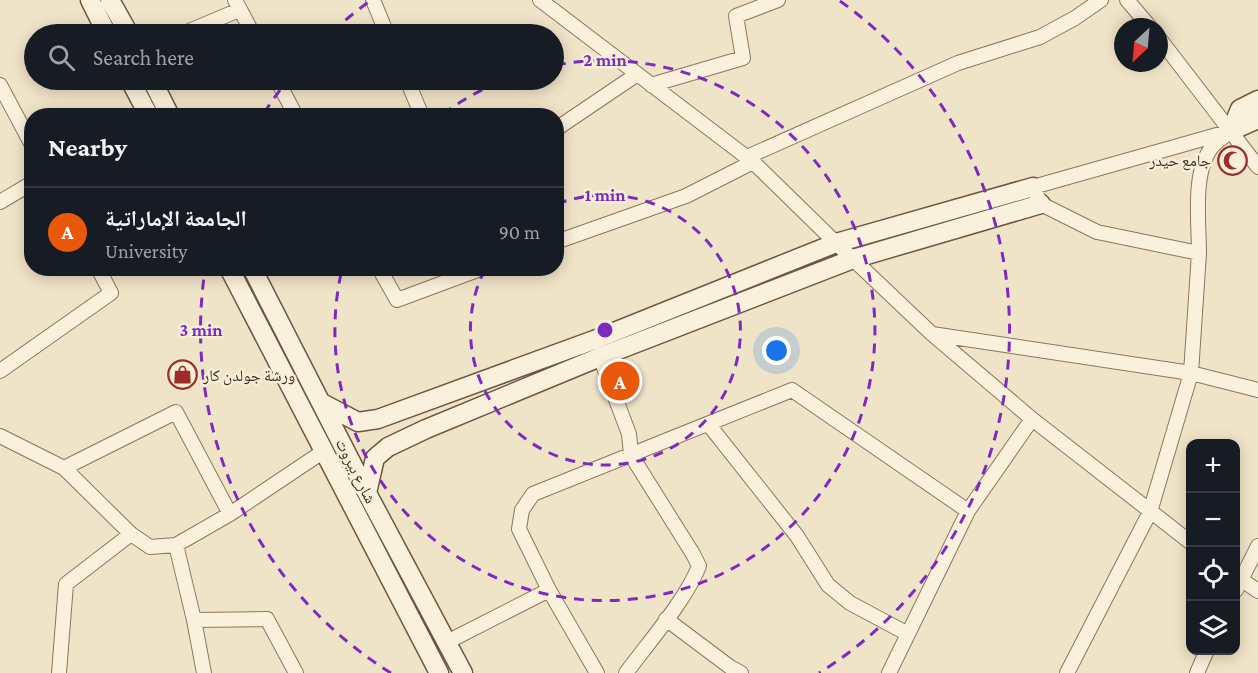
<!DOCTYPE html>
<meta charset="utf-8">
<style>
:root{--surface:#171b24;--page:#20242c;--text:#f1f3f6;--muted:#9ea1a6;--line:#363941;--accent:#ea580c}
body{margin:0;font-family:"Crimson Pro","Noto Naskh Arabic",serif;background:var(--page);color:var(--text)}
.controls{position:absolute;right:18px;bottom:18px;display:grid;overflow:hidden;border-radius:12px;box-shadow:0 3px 15px #0003}
.controls button{width:54px;height:54px;display:grid;place-items:center;padding:0;border:0;border-bottom:2px solid var(--line);background:var(--surface);color:var(--text);font:30px sans-serif}
.compass{position:absolute;left:1114px;top:18px;width:54px;height:54px;border-radius:50%;background:var(--surface);box-shadow:0 3px 15px #0003;rotate:206deg}
.you{position:absolute;left:777px;top:351px;width:21px;height:21px;margin:-15px;border:4px solid #fff;border-radius:50%;background:#1a73e8;box-shadow:0 0 0 9px #1a73e833}
.badge{display:grid;place-items:center;width:39px;height:39px;border-radius:50%;background:var(--accent);color:#fff;font-size:20px;font-weight:700}
.pin{position:absolute;translate:-50% -50%;border:3px solid #fff;box-shadow:0 2px 6px #0006}
.list{margin:0;padding:0;list-style:none}
h2{display:flex;justify-content:space-between;align-items:center;height:78px;margin:0;padding:0 24px;font-size:26px}
h2 small{font-size:20px;font-weight:400;color:var(--muted)}
.list li{display:grid;grid-template-columns:39px 1fr auto;gap:18px;align-items:center;box-sizing:border-box;height:90px;padding:0 24px;border-top:2px solid var(--line)}
.list b{display:block;font-size:22px;white-space:nowrap}
.list p{margin:0;font-size:20px;white-space:nowrap;color:var(--muted)}
.list em{font-size:20px;font-style:normal;color:var(--muted)}
.icon{flex:none;width:33px;height:33px;fill:none;stroke:currentColor;stroke-width:2;stroke-linecap:round;stroke-linejoin:round}
.map{position:relative;flex:none;width:1258px;height:673px;overflow:hidden}
.search{position:absolute;background:var(--surface);box-shadow:0 3px 15px #0003;left:24px;top:24px;width:540px;height:66px;display:flex;align-items:center;gap:15px;box-sizing:border-box;padding:0 21px;border-radius:33px;color:var(--muted);font-size:22px}
.panel{position:absolute;background:var(--surface);box-shadow:0 3px 15px #0003;left:24px;top:108px;width:540px;height:168px;border-radius:24px}
.map>svg:first-child{display:block}
.lines{fill:none;stroke-linecap:round;stroke-linejoin:round}
.street-casing{stroke:#8d765c;stroke-width:16}
.secondary-casing{stroke:#6f573f;stroke-width:21}
.street{stroke:#faf1dc;stroke-width:14}
.secondary{stroke:#faf1dc;stroke-width:18}
.ring{fill:none;stroke:#7b2cbf;stroke-width:3;stroke-dasharray:10 8}
.labels{text-anchor:middle;dominant-baseline:central;stroke-width:5;stroke-linejoin:round;paint-order:stroke}
.poi-label{font-size:16px;fill:#3d2e20;stroke:#f7eed8;text-anchor:end}
.street-label{font-size:16px;fill:#3d2e20;stroke:#f7eed8}
.centre{fill:#7b2cbf;stroke:#f7eed8;stroke-width:3}
.ring-label{font-size:18px;text-anchor:middle;font-weight:bold;fill:#7b2cbf;stroke:#f7eed8;stroke-width:5;stroke-linejoin:round;paint-order:stroke}
</style>
<div class="map">
<svg width="1258" height="673" viewBox="0 0 1258 673">
<rect width="100%" height="100%" fill="#f0e4c8"/>
<g class="lines">
<defs>
<path id="street" d="M235,0l18,34
M373,0l14,34
M540,0l213,162 83,81 96,91 100,85 158,123
M1127,0l23,27
M182,34l57,-24
M1159,38l99,129
M277,80l19,36
M407,80l15,36
M0,85l32,60
M651,85l92,-27 -7,-42 42,-16
M556,129l80,-54
M747,157l211,-94 82,-26 35,-19 26,-18
M0,202l32,-19
M556,242l130,-46 67,-34
M1199,253c0,-31 -7,-81 13,-106 3,-4 9,-8 14,-12
M379,268l18,32 86,-32
M932,334l259,39 8,-120 -102,-21 -56,-28 -8,-17 198,-56
M600,357l29,77 2,21 62,99 6,12c-13,34 -51,77 -73,107
M0,371l111,-78 -13,-25
M709,425l88,111 31,49 22,18 58,31
M0,436l64,32 67,66 19,13 26,-2
M64,468l112,-56 54,102
M1236,576l22,15
M1236,590l22,-44
M666,619l64,48 11,6
M194,620l73,-1 29,54
M447,642l102,-52
M59,673l7,-89 65,-50
M204,673l-10,-53 -18,-75 54,-31 94,-63
M597,673l-48,-83 -30,-61 3,-19 11,-16 259,-104 176,121
M889,673l79,-162 64,-92
M1067,673l83,-161 41,-139 67,17
M1197,673l10,-23"/>
<path id="secondary" d="M90,0l17,34
M110,0l19,34
M130,80l19,36
M152,80l18,36
M1231,131l9,-22 18,-9
M1231,131l27,-12
M229,268l210,405
M252,268l115,225 96,180
M322,403l36,19 20,-3 216,-79 242,-97 197,-56
M367,493l8,-35 13,-11 38,-18 174,-72 253,-98 188,-55"/>
</defs>
<use href="#street" class="street-casing"/>
<use href="#secondary" class="secondary-casing"/>
<use href="#street" class="street"/>
<use href="#secondary" class="secondary"/>
</g>
<g class="ring">
<path d="M557 204A135 135 0 1 1 485 269"/>
<path d="M443 114A270 270 0 0 1 504 80M556 65A270 270 0 1 1 342 269"/>
<path d="M391 673A404 404 0 0 1 205 270M264 113A404 404 0 0 1 287 81M332 32A404 404 0 0 1 370 1M840 1A404 404 0 0 1 819 673"/>
</g>
<defs>
<symbol id="mosque-ring" viewBox="-11 -11 22 22"><circle r="9.5" fill="#f7eed8" stroke="#9e2a2b" stroke-width="1.5"/><path d="M3.5-4.9A6 6 0 1 0 3.5 4.9A5 5 0 1 1 3.5-4.9Z" fill="#9e2a2b"/></symbol>
<symbol id="shop-ring" viewBox="-11 -11 22 22"><circle r="9.5" fill="#f7eed8" stroke="#9e2a2b" stroke-width="1.5"/><path d="M-5-2.5h2.3a2.7 3.5 0 0 1 5.4 0H5L5.5 6h-11ZM-1.5-2.5h3a1.5 2.3 0 0 0-3 0Z" fill="#9e2a2b"/></symbol>
</defs>
<g fill-rule="evenodd">
<use href="#mosque-ring" x="1216" y="144" width="33" height="33"/>
<use href="#shop-ring" x="166" y="358" width="33" height="33"/>
</g>
<g class="labels">
<g class="poi-label">
<text x="1211" y="160">جامع حيدر</text>
<text x="203" y="375" text-anchor="start">ورشة جولدن كار</text>
</g>
<g class="street-label">
<text transform="translate(356 471) rotate(63)">شارع بيروت</text>
</g>
</g>
<circle cx="605" cy="330" r="9" class="centre"/>
<g class="ring-label">
<text x="605" y="66">2 min</text>
<text x="605" y="201">1 min</text>
<text x="201" y="336">3 min</text>
</g>
</svg>
<div class="controls">
<button>+</button>
<button>−</button>
<button><svg class="icon" aria-label="locate" viewBox="0 0 24 24"><circle cx="12" cy="12" r="6"/><path d="M12 2v4M12 18v4M2 12h4M18 12h4"/></svg></button>
<button><svg class="icon" aria-label="layers" viewBox="0 0 24 24"><path d="M12 4l9 5-9 5-9-5zM3 14l9 5 9-5"/></svg></button>
</div>
<svg class="compass" viewBox="-18 -18 36 36"><path d="M0-13l5 13h-10z" fill="#e53935"/><path d="M0 13l5-13h-10z" fill="#9ea1a6"/></svg>
<div class="you"></div>
<div class="pin badge" style="left:620px;top:381px">A</div>
<div class="search"><svg class="icon" aria-label="search" viewBox="0 0 24 24"><circle cx="10" cy="10" r="6"/><path d="M15 15l6 6"/></svg>Search here</div>
<section class="panel">
<h2>Nearby<small></small></h2>
<ul class="list">
<li><span class="badge">A</span><div><b>الجامعة الإماراتية</b><p>University</p></div><em>90 m</em></li>
</ul>
</section>
</div>
